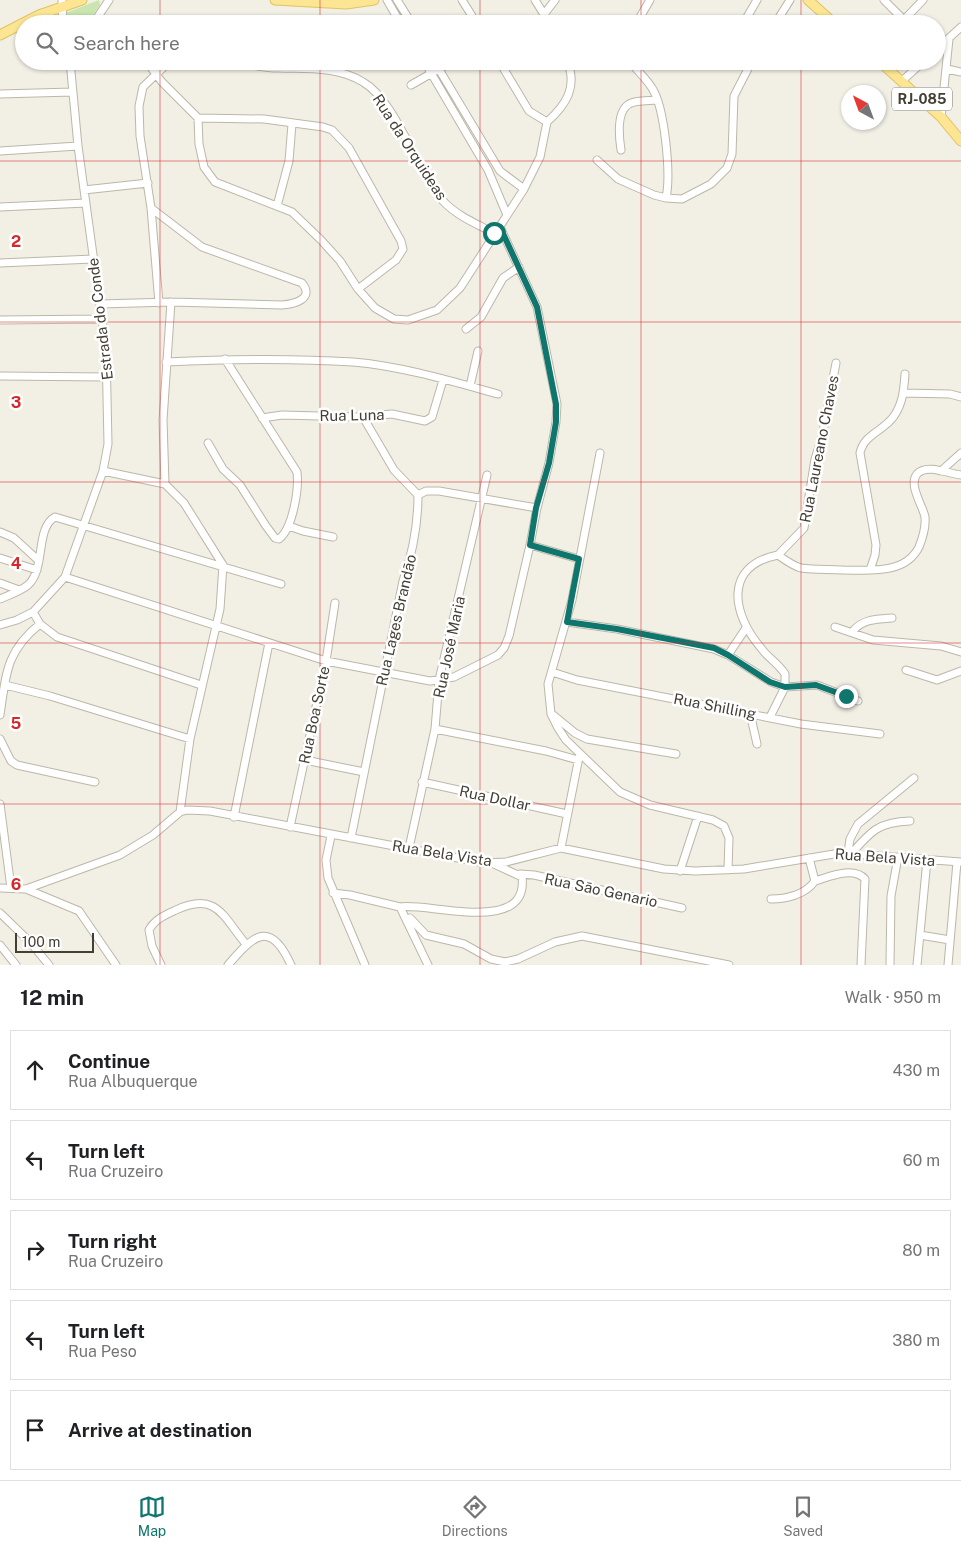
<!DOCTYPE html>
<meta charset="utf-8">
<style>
:root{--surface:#fff;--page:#f2f2f2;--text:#202124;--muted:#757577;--line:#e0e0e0;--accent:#0f766e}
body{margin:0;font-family:"Public Sans",sans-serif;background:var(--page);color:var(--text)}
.compass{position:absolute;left:841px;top:85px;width:45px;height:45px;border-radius:50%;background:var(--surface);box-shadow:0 1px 4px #0004;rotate:319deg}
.scale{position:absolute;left:15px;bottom:12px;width:79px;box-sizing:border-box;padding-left:5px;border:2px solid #443f35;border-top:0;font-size:14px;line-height:18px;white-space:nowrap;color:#443f35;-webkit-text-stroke:4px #fff;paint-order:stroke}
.stop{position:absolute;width:15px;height:15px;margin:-11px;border:4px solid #0f766e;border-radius:50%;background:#fff}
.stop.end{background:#0f766e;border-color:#fff;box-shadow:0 1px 5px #0008}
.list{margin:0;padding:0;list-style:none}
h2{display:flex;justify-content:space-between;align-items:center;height:65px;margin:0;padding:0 20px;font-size:21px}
h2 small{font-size:16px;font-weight:400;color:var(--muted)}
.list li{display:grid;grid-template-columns:32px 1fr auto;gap:15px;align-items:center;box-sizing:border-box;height:80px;margin:0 10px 10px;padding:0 10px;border:1px solid var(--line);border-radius:0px}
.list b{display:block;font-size:19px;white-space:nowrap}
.list p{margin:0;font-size:16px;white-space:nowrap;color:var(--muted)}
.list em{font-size:16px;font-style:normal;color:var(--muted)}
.icon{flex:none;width:28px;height:28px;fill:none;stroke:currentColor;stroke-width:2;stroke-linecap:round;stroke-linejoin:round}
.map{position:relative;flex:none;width:961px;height:965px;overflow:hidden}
.search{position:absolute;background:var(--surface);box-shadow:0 1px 4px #0004;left:15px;right:15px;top:15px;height:55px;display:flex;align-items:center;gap:12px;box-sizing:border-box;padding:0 18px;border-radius:28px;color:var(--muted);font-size:19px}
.sheet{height:515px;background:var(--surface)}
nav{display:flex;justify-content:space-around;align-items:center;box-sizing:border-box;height:70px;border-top:1px solid var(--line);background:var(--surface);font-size:14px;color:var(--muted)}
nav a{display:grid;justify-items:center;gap:2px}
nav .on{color:var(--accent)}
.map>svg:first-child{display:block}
.green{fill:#c9e6ae}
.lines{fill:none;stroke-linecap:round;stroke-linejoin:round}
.minor-casing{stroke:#bdb7a8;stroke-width:9}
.major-casing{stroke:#e1c363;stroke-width:11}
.minor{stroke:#fff;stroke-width:7}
.major{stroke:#fce593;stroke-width:9}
.route{stroke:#0f766e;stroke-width:6}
.grid{fill:none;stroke:#d62828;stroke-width:1;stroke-opacity:0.55}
.labels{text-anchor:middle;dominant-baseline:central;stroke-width:5;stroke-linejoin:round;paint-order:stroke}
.shield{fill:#fff;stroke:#7c7972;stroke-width:1}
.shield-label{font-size:14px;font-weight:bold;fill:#443f35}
.street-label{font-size:15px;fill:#443f35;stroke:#fff}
.grid-label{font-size:16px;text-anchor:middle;font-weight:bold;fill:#d62828;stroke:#fff;stroke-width:5;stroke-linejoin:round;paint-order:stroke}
</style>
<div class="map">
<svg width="961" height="965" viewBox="0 0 961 965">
<rect width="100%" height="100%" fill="#f2efe5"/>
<path class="green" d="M99,0l1,5 -13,19h-22l-2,-10z"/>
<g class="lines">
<defs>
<path id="minor" d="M62,0l1,24
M387,0l14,24
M397,0l15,24
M462,0l15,24
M535,0l15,24
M884,0l20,20
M545,13l10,-13
M93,24l16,-24
M636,24l14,-24
M743,24l14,-24
M775,24l15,-24
M900,24l23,-24
M937,49l24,-22
M146,61l16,21 36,36 66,1 59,8 9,3 17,18 52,93 2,8 -7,11 -38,29
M233,61c14,3 29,7 45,7 28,1 59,-2 85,14 33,19 53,88 80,119 14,15 34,23 51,32
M424,61l64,109 19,45
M434,61l66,110 24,18
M499,61l30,50 18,11
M630,61c7,10 16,17 22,27 13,20 19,87 14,110
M947,69l14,3
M902,81l22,-20
M411,85l42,-24
M0,94l72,-2
M941,117l8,-78
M198,118l1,26 5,23 11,15 77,30 29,28 19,21 18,28 17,19 19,11 14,1 29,-10 23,-22 64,-99 16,-32 7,-35
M547,122c19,-17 31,-35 20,-61
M621,150c-2,-13 -5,-38 8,-46 7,-4 20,-3 28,-4
M0,151l78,-5
M597,160l21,19 36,16 12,3 16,1 29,-15 16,-16 5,-14 2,-58 18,-35
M84,190l64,-7
M277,206l12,-45 3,-37
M0,207l86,-4
M0,263l93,-4
M171,302l-8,118 2,64 19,19 39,62
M159,303l-8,-95 -11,-72 -1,-30 4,-19 27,-26
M100,304l71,-2 111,3c12,-1 33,-6 20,-22l-100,-36 -51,-39
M0,320l101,-1
M466,329l15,-12 22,-39 16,-11
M166,362c62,-3 125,-4 187,0 48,4 98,19 145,32
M0,376l108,1
M470,386l8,-35
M904,393l46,1 11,3
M262,418l20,-3 75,2 35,-3 33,7 7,-4 11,-37
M208,443l15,26 17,16 26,41 9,12 4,1c14,-11 20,-50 18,-67l-72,-113
M600,453l-28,147 -24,84 3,30 7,14 8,12 54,52 30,13 63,15 11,6 5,12 -1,32
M103,471l62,13
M941,471l20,-18
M418,495l8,-4h13l98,17
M289,526l14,5 30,6
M0,532l14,6 25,23
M530,545l49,14
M778,555l26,-27 11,-69 7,-22 14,-74
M0,558l37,12
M870,570l5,-15 1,-10 -16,-92c4,-19 24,-22 34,-37 9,-13 10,-27 11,-42
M65,577l261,84 104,20 24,-4 44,-22 6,-7 5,-12 21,-91 7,-37 12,-45 7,-41 1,-18 -20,-97 -37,-80
M0,583l19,7
M0,599c9,-4 21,-8 28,-14 18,-16 7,-57 27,-68l226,67
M567,622l50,7 97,20 14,6 43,27 14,5 32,-2 41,16
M40,624l17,13 144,48
M0,625l17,-5 16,-8 32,-35 38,-106 5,-27 -2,-95 -28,-203 -8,-85
M835,627l38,13 68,6 20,6
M853,631c10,-12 24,-12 39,-13
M728,655l18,-27
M906,670l31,10 24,-9
M552,672l25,8 224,44 79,10
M5,685l45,11 140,43
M750,713l7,31
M0,715c6,-41 6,-64 40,-91l-7,-12
M553,715l22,18 12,6 89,15
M770,717l15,-30v-13c-7,-11 -17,-16 -24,-26 -29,-34 -38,-82 17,-93 7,5 15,11 23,13 14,2 28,1 42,2 26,0 62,5 76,-23 4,-10 7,-19 6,-30 -2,-11 -17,-32 -8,-43 10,-11 32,0 44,1
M435,729l111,22 32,9
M0,739l11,22 6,4 78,17
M305,760l59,12
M422,782l145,32
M0,804l11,84
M180,812l10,-73 30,-130 3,-44
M234,817l35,-174
M290,827l36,-166 9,-58
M331,836l-5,24 2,18 37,87
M351,838l52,-257c10,-29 15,-56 15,-86l-24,-25 -31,-53
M409,848l26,-119 4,-49 48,-205
M561,848l18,-91
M848,853l2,-14 8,-15 56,-46
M852,853c19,-22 27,-31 58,-32
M809,858l6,23c14,-4 38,-15 50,-2l-4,86
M680,871l18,-55
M520,874l14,1 148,33
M0,888l26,1 94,-34 33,-20 27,-23 7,-2 23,1 274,52 22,-1 55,-14 103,21 31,2 49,-2 96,-16 121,9
M26,889l53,22 37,54
M333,893l17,2 50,12 28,58
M771,899c15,0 34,-4 44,-18
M400,907c28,-5 129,29 122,-30l-28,-13
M0,913l30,29 19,23
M410,918l16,17 38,9 27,15 14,3 13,-3 37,-17 27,-6 147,29
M920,935l30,5
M0,945l16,20
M161,965l-9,-19 -3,-16c6,-11 16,-15 27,-20 41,-19 47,7 70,34
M228,965c25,-29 42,-47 63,0
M890,965l1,-69 7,-39
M917,965l10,-105
M948,965l9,-103"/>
<path id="major" d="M275,0l71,4 28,-4
M808,0l27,24
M0,35l39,-20 43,-15
M879,61l62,56 20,24"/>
</defs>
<use href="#minor" class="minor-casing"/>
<use href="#major" class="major-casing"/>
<use href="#minor" class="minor"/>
<use href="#major" class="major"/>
</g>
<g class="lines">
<path class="route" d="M494,233l6,-6 37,80 19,97v18l-7,41 -13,45 -6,37 49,14 -12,63 50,7 97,19 14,7 42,27 15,5 31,-2 30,11"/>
</g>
<path class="grid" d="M160,0v24M320,0v24M480,0v24M641,0v24M801,0v24M160,61v904M320,61v904M480,61v904M641,61v904M801,61v904M0,161h961M0,322h961M0,482h961M0,643h961M0,804h961"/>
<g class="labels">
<rect class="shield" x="892" y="87.5" width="60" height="23" rx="4"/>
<g class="shield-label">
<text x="922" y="99">RJ-085</text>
</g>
<g class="street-label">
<text transform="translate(410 147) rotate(57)">Rua da Orquideas</text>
<text transform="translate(100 319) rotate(-97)">Estrada do Conde</text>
<text transform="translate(352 415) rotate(-1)">Rua Luna</text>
<text transform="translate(819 449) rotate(-79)">Rua Laureano Chaves</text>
<text transform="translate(396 620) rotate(-77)">Rua Lages Brandão</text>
<text transform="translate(449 647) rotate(-78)">Rua José Maria</text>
<text transform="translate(715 706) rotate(11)">Rua Shilling</text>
<text transform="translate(314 715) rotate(-78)">Rua Boa Sorte</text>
<text transform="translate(495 798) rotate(12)">Rua Dollar</text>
<text transform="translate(442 853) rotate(9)">Rua Bela Vista</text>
<text transform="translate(885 857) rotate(4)">Rua Bela Vista</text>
<text transform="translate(601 890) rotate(12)">Rua Sāo Genario</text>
</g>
</g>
<g class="grid-label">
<text x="16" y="247">2</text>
<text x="16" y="408">3</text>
<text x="16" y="569">4</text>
<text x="16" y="729">5</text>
<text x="16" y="890">6</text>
</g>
</svg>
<svg class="compass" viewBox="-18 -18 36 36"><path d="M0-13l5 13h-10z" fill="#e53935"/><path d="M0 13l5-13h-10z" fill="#757577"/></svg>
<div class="scale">100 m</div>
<div class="stop" style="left:494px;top:233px"></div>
<div class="stop end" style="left:846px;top:696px"></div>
<div class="search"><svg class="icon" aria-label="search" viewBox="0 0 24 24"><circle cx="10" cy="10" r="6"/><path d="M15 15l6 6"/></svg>Search here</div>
</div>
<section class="sheet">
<h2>12 min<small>Walk · 950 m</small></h2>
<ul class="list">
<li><svg class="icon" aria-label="ahead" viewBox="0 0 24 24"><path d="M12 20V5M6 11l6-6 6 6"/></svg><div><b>Continue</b><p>Rua Albuquerque</p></div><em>430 m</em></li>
<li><svg class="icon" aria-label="left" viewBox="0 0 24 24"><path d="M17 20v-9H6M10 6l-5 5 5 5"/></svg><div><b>Turn left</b><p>Rua Cruzeiro</p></div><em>60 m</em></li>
<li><svg class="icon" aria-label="right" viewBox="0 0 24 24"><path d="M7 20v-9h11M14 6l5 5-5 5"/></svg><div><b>Turn right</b><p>Rua Cruzeiro</p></div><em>80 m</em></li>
<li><svg class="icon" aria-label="left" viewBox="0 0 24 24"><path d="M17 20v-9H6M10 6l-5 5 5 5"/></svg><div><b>Turn left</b><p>Rua Peso</p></div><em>380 m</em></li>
<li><svg class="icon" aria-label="arrive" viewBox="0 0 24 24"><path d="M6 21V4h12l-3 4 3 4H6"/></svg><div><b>Arrive at destination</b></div></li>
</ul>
</section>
<nav>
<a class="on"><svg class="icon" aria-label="map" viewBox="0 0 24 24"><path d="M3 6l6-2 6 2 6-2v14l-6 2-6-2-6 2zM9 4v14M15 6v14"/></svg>Map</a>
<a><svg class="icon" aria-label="directions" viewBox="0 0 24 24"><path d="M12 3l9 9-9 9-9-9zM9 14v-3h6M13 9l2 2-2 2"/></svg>Directions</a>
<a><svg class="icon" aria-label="saved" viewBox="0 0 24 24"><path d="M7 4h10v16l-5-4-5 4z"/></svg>Saved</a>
</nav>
